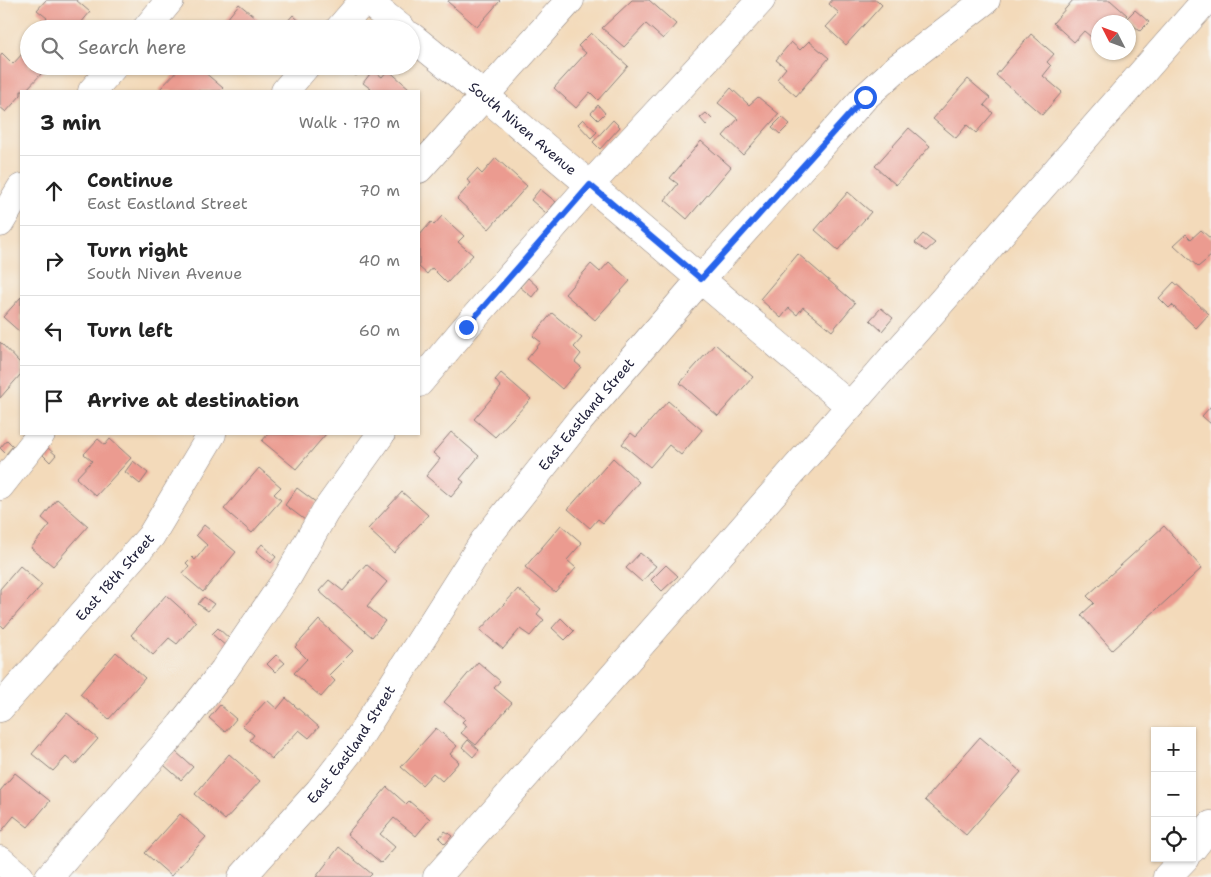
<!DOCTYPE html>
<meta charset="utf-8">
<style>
:root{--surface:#fff;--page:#f2f2f2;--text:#222;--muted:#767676;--line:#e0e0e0}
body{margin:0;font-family:"Shantell Sans",sans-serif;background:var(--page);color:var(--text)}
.controls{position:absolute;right:15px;bottom:15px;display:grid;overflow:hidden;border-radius:0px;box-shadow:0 1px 4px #0004}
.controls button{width:45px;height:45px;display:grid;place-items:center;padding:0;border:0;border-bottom:1px solid var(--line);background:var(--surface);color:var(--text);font:25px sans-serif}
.compass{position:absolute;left:1091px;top:15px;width:45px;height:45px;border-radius:50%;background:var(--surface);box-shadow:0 1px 4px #0004;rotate:312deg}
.stop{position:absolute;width:15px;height:15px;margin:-11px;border:4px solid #2563eb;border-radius:50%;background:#fff}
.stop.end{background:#2563eb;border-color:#fff;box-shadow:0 1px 5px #0008}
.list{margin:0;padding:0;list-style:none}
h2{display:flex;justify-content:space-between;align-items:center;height:65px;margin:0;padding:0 20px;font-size:21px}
h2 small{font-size:16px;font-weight:400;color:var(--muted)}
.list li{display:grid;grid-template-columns:32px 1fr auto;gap:15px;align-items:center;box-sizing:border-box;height:70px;padding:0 20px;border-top:1px solid var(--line)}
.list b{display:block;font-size:19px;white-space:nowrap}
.list p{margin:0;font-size:16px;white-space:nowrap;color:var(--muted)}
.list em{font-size:16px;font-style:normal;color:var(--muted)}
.icon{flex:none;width:28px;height:28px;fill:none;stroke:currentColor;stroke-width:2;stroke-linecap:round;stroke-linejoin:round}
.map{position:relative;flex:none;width:1211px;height:877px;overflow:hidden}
.search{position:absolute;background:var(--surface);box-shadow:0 1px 4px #0004;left:20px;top:20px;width:400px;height:55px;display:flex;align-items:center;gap:12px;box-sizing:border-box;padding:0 18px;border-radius:28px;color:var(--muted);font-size:19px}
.panel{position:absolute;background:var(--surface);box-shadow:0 1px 4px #0004;left:20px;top:90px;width:400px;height:345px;border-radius:0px}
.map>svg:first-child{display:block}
.building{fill:#eb9b90}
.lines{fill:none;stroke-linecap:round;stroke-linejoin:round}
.minor-casing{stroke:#8a7e7a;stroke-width:29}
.minor{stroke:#fff;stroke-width:28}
.route{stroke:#2563eb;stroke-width:6}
.labels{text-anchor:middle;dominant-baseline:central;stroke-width:4.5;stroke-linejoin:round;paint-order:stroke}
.street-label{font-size:14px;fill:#22223b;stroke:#f6f6f2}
</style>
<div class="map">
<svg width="1211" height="877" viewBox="0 0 1211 877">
<rect width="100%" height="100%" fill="#f6f6f2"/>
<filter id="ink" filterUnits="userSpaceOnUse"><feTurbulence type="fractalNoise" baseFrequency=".02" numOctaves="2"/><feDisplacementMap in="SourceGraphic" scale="10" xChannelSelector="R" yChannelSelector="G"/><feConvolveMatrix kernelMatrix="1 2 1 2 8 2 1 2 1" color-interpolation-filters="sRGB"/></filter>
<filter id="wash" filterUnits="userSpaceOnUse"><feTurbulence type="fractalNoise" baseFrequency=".0096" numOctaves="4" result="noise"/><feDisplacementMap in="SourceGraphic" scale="20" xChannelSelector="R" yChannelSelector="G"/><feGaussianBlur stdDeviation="1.12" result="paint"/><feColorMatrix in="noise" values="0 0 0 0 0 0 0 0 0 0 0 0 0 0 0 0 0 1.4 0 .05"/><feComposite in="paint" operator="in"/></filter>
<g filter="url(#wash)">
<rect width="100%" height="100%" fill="#f3daba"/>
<g id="blocks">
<path class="building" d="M46,0h30l14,12 -14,17h-38l9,-11 -10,-8z
M449,0h50l1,1 -23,26 -29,-25z
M632,0h17l27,24 -13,15 -17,-15 -22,23 -22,-19z
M832,0h45l5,5 -36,40 -20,-18 13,-14 -10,-9z
M1073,0h37l17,15 -7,7h-22v21l-14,-12 -10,11 -21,-19z
M239,4l22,18 -5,7h-37z
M1135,10l14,12 -9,9 -14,-12z
M293,15l15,14h-17l-6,-5z
M591,33l37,33 -30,34 -8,-8 -14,16 -22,-20 32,-35 -8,-7z
M1031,34l23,20 -7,8 4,4 -8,10 19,16 -20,23 -46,-40z
M809,41l20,17 -33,38 -19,-17 9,-11 -10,-8 15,-18 9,8z
M2,53l11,11 10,-11 6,6v7h8l6,6 -18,19h-4v4l-15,17 -6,-5v-51z
M182,66h15l26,22 -3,3h-62z
M344,66h20l-8,10z
M373,70l9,7 6,-7 21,18 -3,3h-37l2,-2 -8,-6z
M968,79l22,19 -6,7 9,8 -17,20 -9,-8 -11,13 -23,-19z
M731,88l18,17 9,-8 21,17 -36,41 -20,-19 15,-17 -20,-16z
M598,105l7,8 -7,7 -7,-7z
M706,113l6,6 -6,6 -6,-7z
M782,117l8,7 -10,10 -8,-7z
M583,119l14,13 -6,6 -13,-14z
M613,120l7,7 -20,22 -7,-7z
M909,128l21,18 -34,39 -21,-19z
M701,141l30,26 -44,52 -22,-19 13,-16 -8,-6z
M496,158l31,28 -38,43 -32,-30 14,-16 -4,-3 10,-11 5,5z
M540,189l16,13 -10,11 -15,-13z
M848,192l23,20 -33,38 -23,-20z
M442,216l22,20 -6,6 15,13 -26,28 -15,-15 -5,6 -8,-7v-31l12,-14 3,3z
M1201,230l10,9v17l-13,11 -24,-22 12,-11 5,5z
M923,234l12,9 -9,8 -11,-8z
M798,254l57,49 -23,28 -29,-24 -6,8 -8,-7 -8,10 -21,-19z
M609,262l21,19 -35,39 -30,-26 26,-30 9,8z
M528,278l11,10 -7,9 -12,-10z
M1174,282l35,32 -13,14 -24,-23 -3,3 -10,-10z
M21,297v36l-18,-16z
M881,308l12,10 -11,13 -12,-11z
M552,313l30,25 -8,9 7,7 -6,8 6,5 -19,22 -35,-30 14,-17 -8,-6z
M0,342l21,22v10l-21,24z
M715,344l38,33 -35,39 -38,-33z
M501,373l30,26 -36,38 -21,-18 27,-32 -6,-7z
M668,401l34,29 -21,25 -12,-10 -19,22 -28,-23 9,-11 5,4z
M1211,406v18l-9,-8z
M451,432l28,24 -19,23 4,3 -13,15 -25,-21 14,-17 -7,-6z
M268,434h58l-30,35 -34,-28z
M98,439l7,6 5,-6 21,19 -35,38 -20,-18 16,-17 -8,-7z
M7,440l6,6 -7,8 -6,-6z
M48,448l8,7 -6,7 -7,-7z
M613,458l26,24 -36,41 -5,-4 -8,9 -22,-19z
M133,461l15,12 -8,11 -15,-12z
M259,468l22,19 -7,7 7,6 -29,33 -28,-24z
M297,488l20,15 -12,17 -20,-15z
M402,492l26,23 -34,38 -26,-24z
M57,499l31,27 -35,40 -22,-18 19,-23 -8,-7z
M204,525l32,27 -33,40 -21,-18 7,-8 -3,-3 6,-6 3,3 12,-15 -11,-10z
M561,525l21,18 -15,17 9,8 -21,24 -30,-25z
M1164,526l38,42 -90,82 -31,-35 13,-12 -7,-7z
M262,544l14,13 -5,6 -15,-12z
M640,553l16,13 -14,16 -16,-14z
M366,564l21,18 -20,24 18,15 -13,16 -53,-46 10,-11 14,11z
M666,565l12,11 -16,15 -11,-11z
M20,566l22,19 -38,43 -4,-4v-35z
M518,589l23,20 -4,5 7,6 -14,16 -10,-7 -17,20 -23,-19z
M166,595l30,27 -19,22 -8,-6 -16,17 -22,-20z
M204,597l10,7 -6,7 -10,-7z
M561,618l13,13 -9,9 -13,-12z
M319,620l34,31 -24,24 6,6 -14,16 -27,-24 13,-14 -12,-12z
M218,628l14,13 -5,6 -15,-13z
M116,652l29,26 -36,41 -29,-25z
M276,655l9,8 -10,9 -8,-8z
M478,662l22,19 -6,7 18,15 -36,42 -15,-12 6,-7 -5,-4 3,-3 -21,-17z
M286,698l33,29 -10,11 -10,-8 -27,29 -22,-19 4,-5 -11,-9 24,-26 10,9z
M220,705l16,14 -11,13 -16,-14z
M67,713l31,26 -23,26 -9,-8 -13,14 -21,-17z
M436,728l21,18 -7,8 9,8 -17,19 -9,-8 -11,12 -21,-18z
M980,737l41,35 -55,63 -41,-35z
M468,740l11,10 -6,7 -11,-10z
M176,752l17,15 -12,13 -17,-15z
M229,754l31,27 -35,39 -30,-26z
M15,773l35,28 -22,26 -14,-11 -14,17v-42z
M387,787l19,17 3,-3 21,18 -14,17 -22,-18 -14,16 15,13 -14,16 -34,-29z
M180,814l26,23 -35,39 -26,-23z
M445,831l7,5 -7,8 -6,-6z
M339,847l33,27 -3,3h-53z"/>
</g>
</g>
<g filter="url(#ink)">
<use href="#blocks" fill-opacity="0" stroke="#8a7e7a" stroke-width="1"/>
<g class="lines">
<defs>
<g id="minor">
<path d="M366,0l36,29"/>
<path d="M146,29l24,-29"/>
<path d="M339,29l25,-29"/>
<path id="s1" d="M411,36l74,60 365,310"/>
<path d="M92,91l22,-25"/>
<path d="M285,91l21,-25"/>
<path d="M419,169l151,-169"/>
<path d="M0,223l21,-35"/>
<path d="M419,383l47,-56 124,-142 171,-185"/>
<path d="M0,486l41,-52"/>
<path id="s2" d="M0,708l151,-172 61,-102"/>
<path d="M1192,849l19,-24"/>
<path d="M0,860l20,17"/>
<path d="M49,877l132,-152 43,-55 63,-92 38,-66 56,-78"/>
<path id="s3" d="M242,877l77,-86 34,-44 131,-206 96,-121 121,-141 164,-182 32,-29 89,-68"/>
<path d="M437,877l769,-877"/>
<path d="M1167,877l18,-19"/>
</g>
</defs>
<use href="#minor" class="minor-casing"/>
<use href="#minor" class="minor"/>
</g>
</g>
<g class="lines" filter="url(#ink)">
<path class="route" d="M466,327l124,-142 111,94 164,-182"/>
</g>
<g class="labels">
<g class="street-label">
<text stroke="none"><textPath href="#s1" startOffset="145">South Niven Avenue</textPath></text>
<text stroke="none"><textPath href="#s3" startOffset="578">East Eastland Street</textPath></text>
<text stroke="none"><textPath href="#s2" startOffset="174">East 18th Street</textPath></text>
<text stroke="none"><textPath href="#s3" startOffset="172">East Eastland Street</textPath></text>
</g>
</g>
</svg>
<div class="controls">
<button>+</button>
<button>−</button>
<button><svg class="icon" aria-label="locate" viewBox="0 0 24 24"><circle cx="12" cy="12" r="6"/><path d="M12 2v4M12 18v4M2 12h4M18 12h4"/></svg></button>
</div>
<svg class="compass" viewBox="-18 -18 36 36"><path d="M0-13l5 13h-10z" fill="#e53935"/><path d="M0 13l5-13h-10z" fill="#767676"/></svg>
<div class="stop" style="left:865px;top:97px"></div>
<div class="stop end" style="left:466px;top:327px"></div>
<div class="search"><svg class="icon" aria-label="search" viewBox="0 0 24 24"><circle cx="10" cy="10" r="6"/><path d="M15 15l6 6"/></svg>Search here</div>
<section class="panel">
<h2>3 min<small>Walk · 170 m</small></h2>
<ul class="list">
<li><svg class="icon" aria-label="ahead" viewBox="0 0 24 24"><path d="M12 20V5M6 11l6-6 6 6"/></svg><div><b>Continue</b><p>East Eastland Street</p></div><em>70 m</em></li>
<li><svg class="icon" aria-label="right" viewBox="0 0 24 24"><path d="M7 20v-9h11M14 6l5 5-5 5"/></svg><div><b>Turn right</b><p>South Niven Avenue</p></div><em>40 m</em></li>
<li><svg class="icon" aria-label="left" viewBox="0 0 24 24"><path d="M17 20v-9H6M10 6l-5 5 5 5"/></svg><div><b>Turn left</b></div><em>60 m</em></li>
<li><svg class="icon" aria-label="arrive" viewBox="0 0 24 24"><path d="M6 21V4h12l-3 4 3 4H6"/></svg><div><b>Arrive at destination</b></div></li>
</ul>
</section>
</div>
